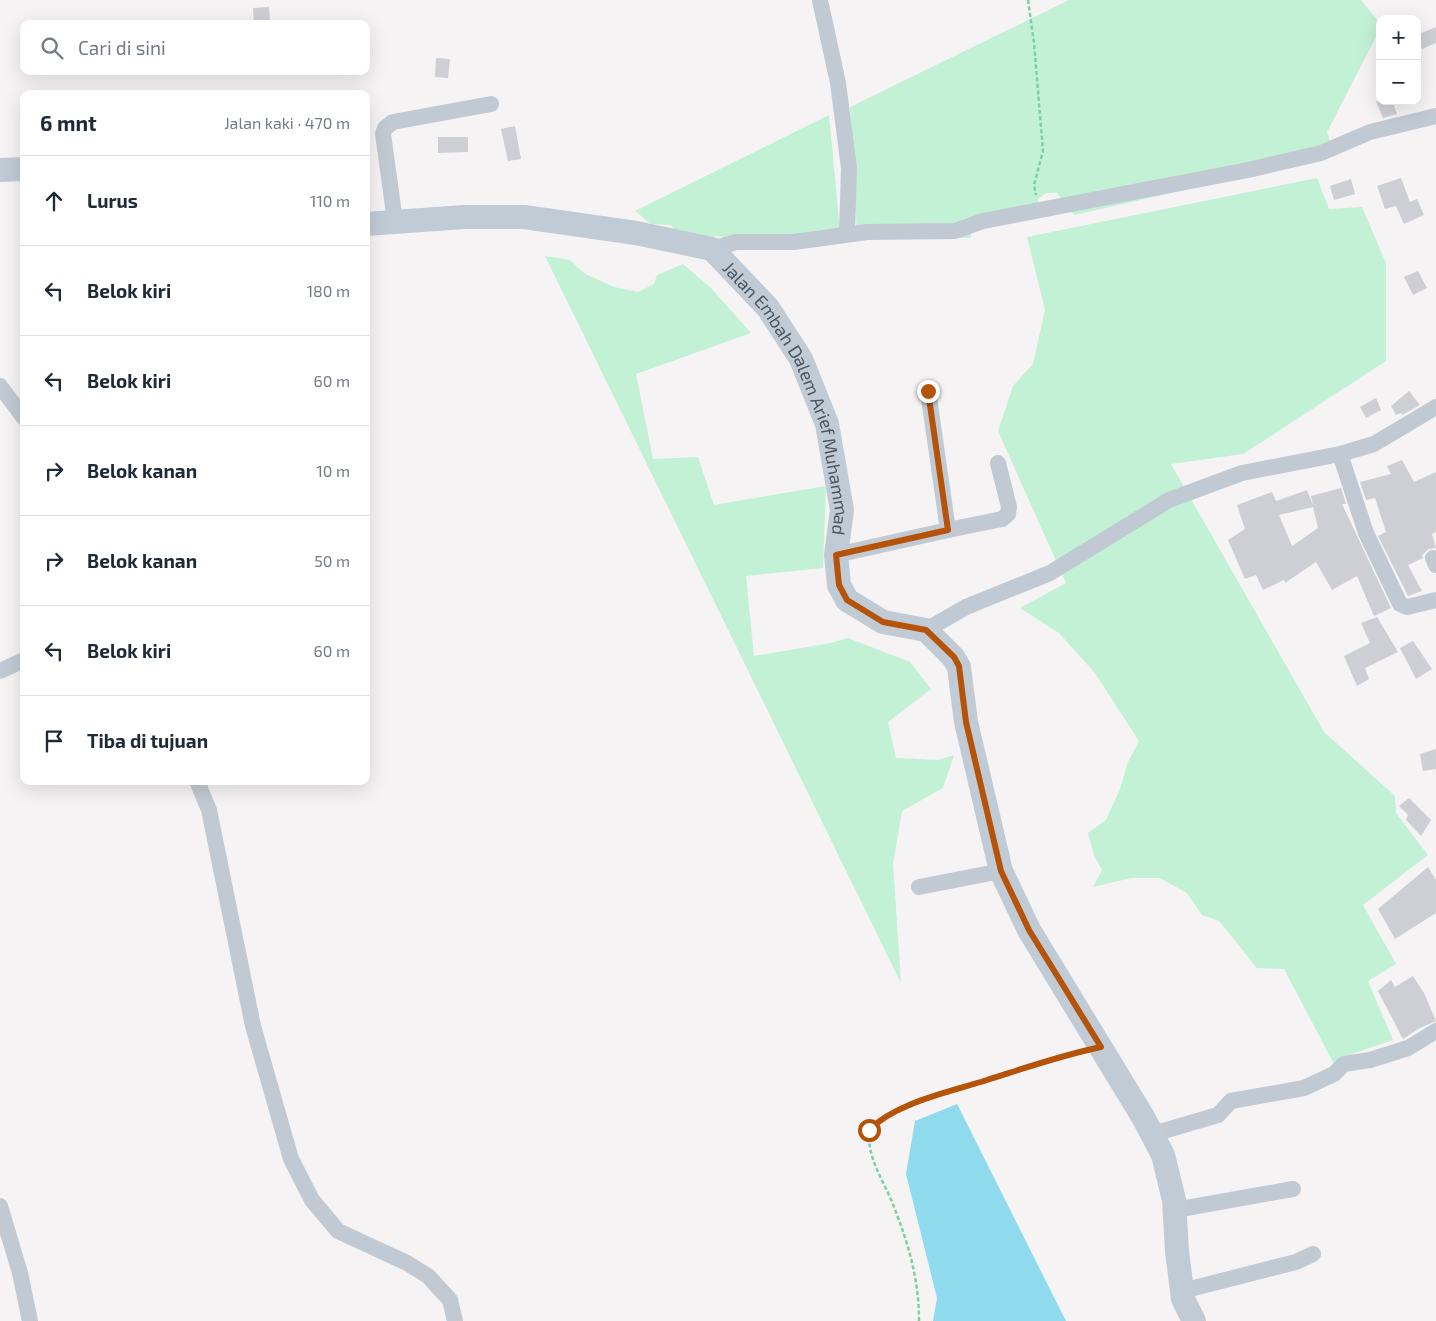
<!DOCTYPE html>
<html lang="id">
<meta charset="utf-8">
<style>
:root{--surface:#fff;--page:#f6f6f7;--text:#1f2937;--muted:#747a83;--line:#e0e1e3}
body{margin:0;font-family:"Exo 2",sans-serif;background:var(--page);color:var(--text)}
.controls{position:absolute;right:15px;top:15px;display:grid;overflow:hidden;border-radius:10px;box-shadow:0 5px 20px #0002}
.controls button{width:45px;height:45px;display:grid;place-items:center;padding:0;border:0;border-bottom:1px solid var(--line);background:var(--surface);color:var(--text);font:25px sans-serif}
.stop{position:absolute;width:15px;height:15px;margin:-11px;border:4px solid #b45309;border-radius:50%;background:#fff}
.stop.end{background:#b45309;border-color:#fff;box-shadow:0 1px 5px #0008}
.list{margin:0;padding:0;list-style:none}
h2{display:flex;justify-content:space-between;align-items:center;height:65px;margin:0;padding:0 20px;font-size:21px}
h2 small{font-size:16px;font-weight:400;color:var(--muted)}
.list li{display:grid;grid-template-columns:32px 1fr auto;gap:15px;align-items:center;box-sizing:border-box;height:90px;padding:0 20px;border-top:1px solid var(--line)}
.list b{display:block;font-size:19px;white-space:nowrap}
.list em{font-size:16px;font-style:normal;color:var(--muted)}
.icon{flex:none;width:28px;height:28px;fill:none;stroke:currentColor;stroke-width:2;stroke-linecap:round;stroke-linejoin:round}
.map{position:relative;flex:none;width:1436px;height:1321px;overflow:hidden}
.search{position:absolute;background:var(--surface);box-shadow:0 5px 20px #0002;left:20px;top:20px;width:350px;height:55px;display:flex;align-items:center;gap:12px;box-sizing:border-box;padding:0 18px;border-radius:10px;color:var(--muted);font-size:19px}
.panel{position:absolute;background:var(--surface);box-shadow:0 5px 20px #0002;left:20px;top:90px;width:350px;height:695px;border-radius:10px}
.map>svg:first-child{display:block}
.green{fill:#c3f1d5}
.water{fill:#90daee}
.building{fill:#cdcfd5;fill-rule:evenodd}
.lines{fill:none;stroke-linecap:round;stroke-linejoin:round}
.path{stroke:#7ad0a6;stroke-width:2.5;stroke-dasharray:4 2.5;stroke-linecap:butt}
.street{stroke:#c1cad2;stroke-width:16}
.secondary{stroke:#c1cbd6;stroke-width:24}
.route{stroke:#b45309;stroke-width:6}
.labels{text-anchor:middle;dominant-baseline:central;stroke-width:4;stroke-linejoin:round;paint-order:stroke}
.street-label{font-size:18px;fill:#4a5661;stroke:#fff}
</style>
<div class="map">
<svg width="1436" height="1321" viewBox="0 0 1436 1321">
<rect width="100%" height="100%" fill="#f5f3f3"/>
<path class="green" d="M1069,0h292l19,23v6l-53,103 8,24 -261,59 -17,-22h-11l-8,6v20l-64,4 -4,15 -113,-3 -7,-128z
M829,115l12,126 -162,-6 -8,-10 -20,-1 -16,-13z
M1317,178l12,31 33,-2 24,56v98l-143,93 -72,10 153,268 71,64 1,17 32,42 -65,50 33,59 -28,17 25,59 -44,15 -15,9 -50,-95 -27,-1 -38,-47 -17,-6 -15,-22 -27,-15h-29l-38,9 9,-17 -8,-15 -6,-22 18,-13 14,-31 8,-27 11,-21 -44,-68 -36,-40 -39,-25 46,-25 -68,-152 15,-45 20,-22 12,-54 -18,-73z
M545,256l25,4 15,14 29,13 24,5 16,-8 3,-9 26,-11 29,25 39,44 -115,41 17,85 45,-2 16,48 112,-19 -3,82 -77,8 8,80 77,-13 17,-5 62,24 21,27 -43,33 8,36 42,2 16,-5 -11,33 -41,23 -9,53 8,119z"/>
<path class="water" d="M957,1104l109,217h-133l4,-23 -31,-124 9,-53z"/>
<path class="building" d="M269,7l1,17h-16l-1,-16z
M1436,27v16l-14,6 -5,-14z
M436,58l14,1 -2,19 -13,-1z
M1376,101h16l5,13 -14,4z
M515,126l6,33 -13,2 -7,-32z
M438,137h30v15l-30,1z
M1401,178l9,24 7,-3 7,16 -20,9 -8,-18 -11,3 -8,-23z
M1351,179l4,15 -21,6 -4,-14z
M1418,271l9,17 -14,7 -9,-18z
M1409,391l11,14 -18,10 -1,-2 -5,2 -5,-9z
M1376,398l5,12 -15,8 -6,-11z
M1402,460l12,22 22,-10v60l-4,2 4,14 -7,1 -7,6 1,3 -15,7 14,26 -14,5 -30,-60 8,-4 -11,-34 -9,2 -6,-18 31,-8 -4,-8z
M1341,488l5,16h-4l49,104 -17,8 -17,-40 -25,14 -16,-28 -31,21 -1,-3 -21,10 -7,-15 -11,4 -17,-39 17,-11 -8,-24 35,-13 4,9 31,-11 6,15 -2,-9zM1313,507l5,21 -26,18 -13,-31z
M1377,617l21,35 -33,16 4,11 -12,7 -13,-30 26,-13 -9,-20z
M1413,641l19,28 -16,10 -16,-31z
M1436,749v20l-13,2 -3,-17z
M1409,798l22,22 -10,16 -15,-16 2,-5 -9,-9z
M1428,867l8,13v33l-41,26 -17,-30z
M1413,976l11,17 12,28 -18,8 -15,10 -25,-48 13,-11 4,7z"/>
<g class="lines">
<path class="path" d="M1028,0l6,43 9,108 -9,34 2,10
M919,1321c0,-43 -11,-79 -27,-119 -10,-24 -25,-45 -23,-72l11,-11 71,-29 129,-39"/>
<path class="street" d="M820,0l18,83 11,85 -2,66
M395,221l-12,-87 2,-6 8,-6 98,-18
M712,249l24,-7h58l73,-10 88,-1 28,-10 265,-51 73,-17 49,-21 66,-16
M0,386l24,32
M1340,454l26,79 34,71 7,3 29,-7
M948,530l54,-11 6,-5 1,-7 -11,-44
M836,555l112,-25 -20,-139
M1433,558l3,7
M926,630l40,-23 84,-34 119,-73 73,-27 98,-19 34,-10 62,-37
M0,671l24,-11
M197,781l12,29 44,216 38,133 21,41 26,31 69,32 21,13 22,24 5,21
M919,887l82,-16
M1153,1134l65,-19 13,-14 73,-13 30,-14 10,-10 26,-4 38,-12 28,-17
M0,1206l20,67 10,48
M1175,1210l118,-21
M1182,1291l114,-29 17,-8"/>
<g class="secondary">
<path d="M0,170l24,-1"/>
<path id="s1" d="M366,224l98,-7h60l112,16 76,16 56,59 33,51 26,65 15,86 -6,45 3,30 8,15 36,22 43,8 27,27 6,10 7,55 35,149 28,59 114,187 20,38 11,45 3,51 6,48 11,22"/>
</g>
</g>
<g class="lines">
<path class="route" d="M869,1130c28,-28 81,-38 118,-50 38,-12 75,-25 114,-33l-72,-117 -28,-59 -35,-149 -7,-56 -5,-9 -28,-27 -43,-8 -36,-22 -8,-15 -3,-30 112,-25 -20,-139"/>
</g>
<g class="labels">
<g class="street-label">
<text stroke="none"><textPath href="#s1" startOffset="522">Jalan Embah Dalem Arief Muhammad</textPath></text>
</g>
</g>
</svg>
<div class="controls">
<button>+</button>
<button>−</button>
</div>
<div class="stop" style="left:869px;top:1130px"></div>
<div class="stop end" style="left:928px;top:391px"></div>
<div class="search"><svg class="icon" aria-label="search" viewBox="0 0 24 24"><circle cx="10" cy="10" r="6"/><path d="M15 15l6 6"/></svg>Cari di sini</div>
<section class="panel">
<h2>6 mnt<small>Jalan kaki · 470 m</small></h2>
<ul class="list">
<li><svg class="icon" aria-label="ahead" viewBox="0 0 24 24"><path d="M12 20V5M6 11l6-6 6 6"/></svg><div><b>Lurus</b></div><em>110 m</em></li>
<li><svg class="icon" aria-label="left" viewBox="0 0 24 24"><path d="M17 20v-9H6M10 6l-5 5 5 5"/></svg><div><b>Belok kiri</b></div><em>180 m</em></li>
<li><svg class="icon" aria-label="left" viewBox="0 0 24 24"><path d="M17 20v-9H6M10 6l-5 5 5 5"/></svg><div><b>Belok kiri</b></div><em>60 m</em></li>
<li><svg class="icon" aria-label="right" viewBox="0 0 24 24"><path d="M7 20v-9h11M14 6l5 5-5 5"/></svg><div><b>Belok kanan</b></div><em>10 m</em></li>
<li><svg class="icon" aria-label="right" viewBox="0 0 24 24"><path d="M7 20v-9h11M14 6l5 5-5 5"/></svg><div><b>Belok kanan</b></div><em>50 m</em></li>
<li><svg class="icon" aria-label="left" viewBox="0 0 24 24"><path d="M17 20v-9H6M10 6l-5 5 5 5"/></svg><div><b>Belok kiri</b></div><em>60 m</em></li>
<li><svg class="icon" aria-label="arrive" viewBox="0 0 24 24"><path d="M6 21V4h12l-3 4 3 4H6"/></svg><div><b>Tiba di tujuan</b></div></li>
</ul>
</section>
</div>
